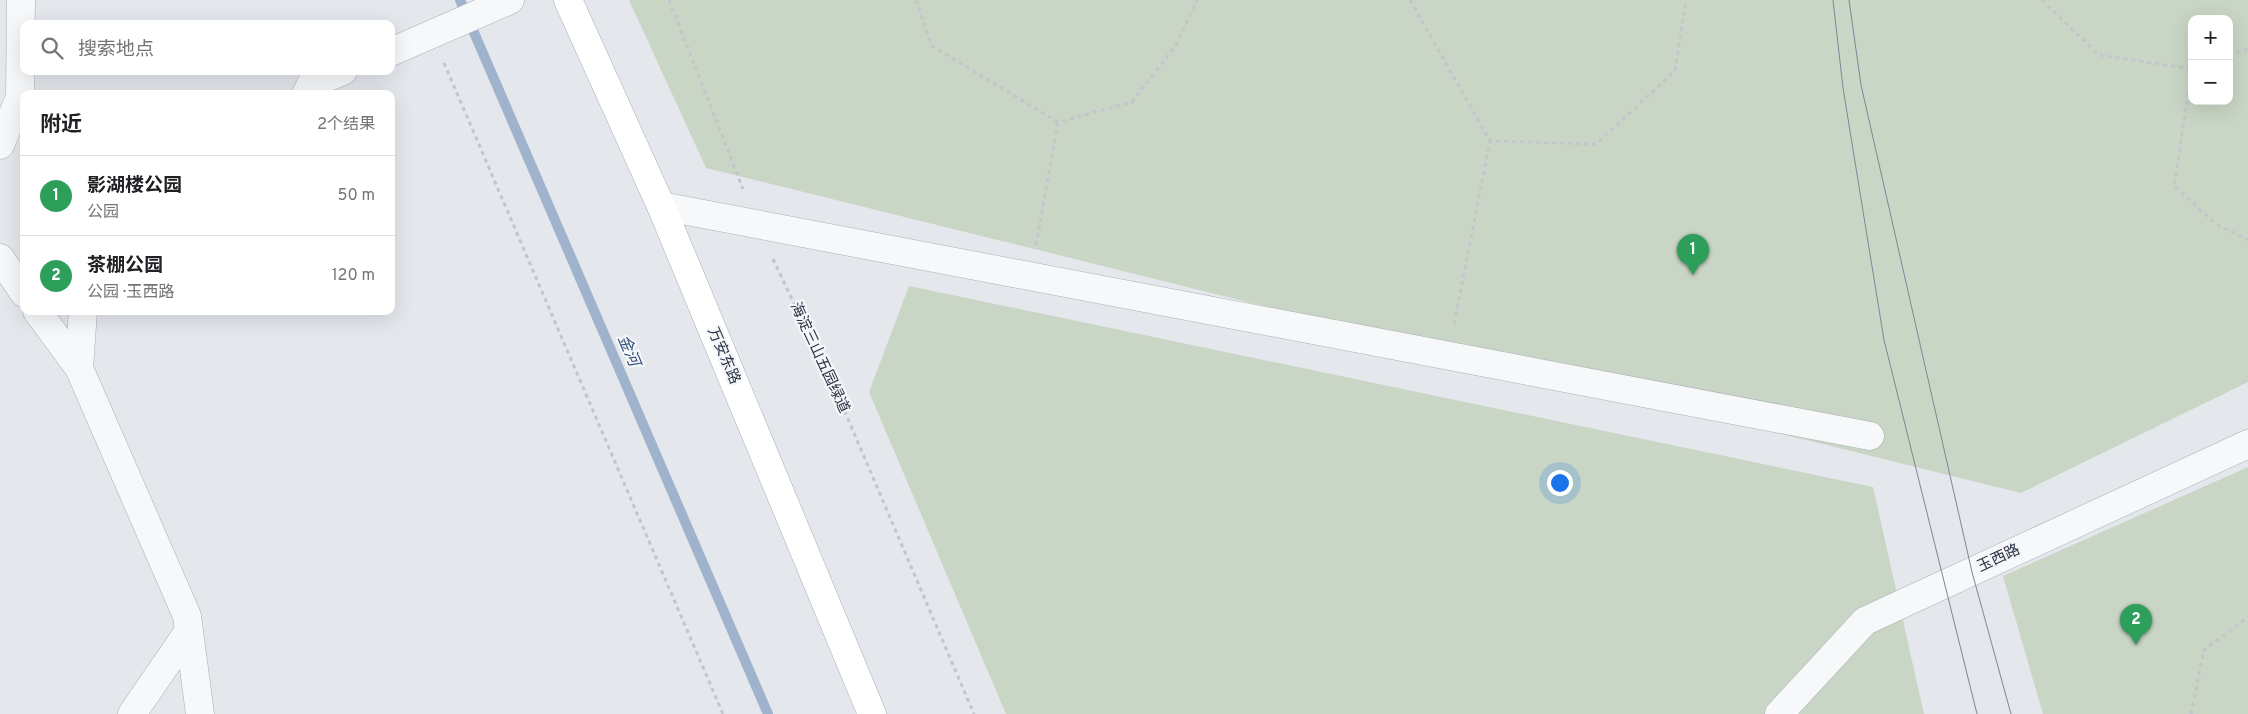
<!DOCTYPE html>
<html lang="zh">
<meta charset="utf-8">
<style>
:root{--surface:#fff;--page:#f2f2f2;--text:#202124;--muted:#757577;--line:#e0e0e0;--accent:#0f766e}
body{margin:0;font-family:Overpass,"Noto Sans SC",sans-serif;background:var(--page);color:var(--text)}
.controls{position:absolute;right:15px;top:15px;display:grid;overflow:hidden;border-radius:10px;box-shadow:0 5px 20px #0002}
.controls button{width:45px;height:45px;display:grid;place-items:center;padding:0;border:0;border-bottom:1px solid var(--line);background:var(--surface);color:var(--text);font:25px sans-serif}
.you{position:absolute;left:1559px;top:482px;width:18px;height:18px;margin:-12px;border:4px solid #fff;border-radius:50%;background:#1a73e8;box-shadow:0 0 0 8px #1a73e833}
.badge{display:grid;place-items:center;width:32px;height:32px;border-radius:50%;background:var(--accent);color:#fff;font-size:16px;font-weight:700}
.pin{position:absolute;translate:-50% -41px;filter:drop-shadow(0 1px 2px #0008)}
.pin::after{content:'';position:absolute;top:26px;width:18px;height:15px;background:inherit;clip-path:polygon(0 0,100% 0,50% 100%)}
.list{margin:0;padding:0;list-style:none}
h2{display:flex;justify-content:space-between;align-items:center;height:65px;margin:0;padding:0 20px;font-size:21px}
h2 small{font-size:16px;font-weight:400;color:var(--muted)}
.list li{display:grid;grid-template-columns:32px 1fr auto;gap:15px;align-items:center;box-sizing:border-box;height:80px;padding:0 20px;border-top:1px solid var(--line)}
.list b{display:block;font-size:19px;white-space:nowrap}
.list p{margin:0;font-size:16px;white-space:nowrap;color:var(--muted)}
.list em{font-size:16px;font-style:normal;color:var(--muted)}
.icon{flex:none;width:28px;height:28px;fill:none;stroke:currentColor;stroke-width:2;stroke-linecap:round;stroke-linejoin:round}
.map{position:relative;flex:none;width:2248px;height:714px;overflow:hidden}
.search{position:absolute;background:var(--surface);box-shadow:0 5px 20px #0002;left:20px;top:20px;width:375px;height:55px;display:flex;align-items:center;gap:12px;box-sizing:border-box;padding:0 18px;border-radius:10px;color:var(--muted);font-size:19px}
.panel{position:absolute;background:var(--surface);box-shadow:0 5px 20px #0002;left:20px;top:90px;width:375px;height:225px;border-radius:10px}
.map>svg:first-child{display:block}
.green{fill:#c9d6c5;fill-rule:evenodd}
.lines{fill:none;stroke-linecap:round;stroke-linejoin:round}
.stream{stroke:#9fb4cc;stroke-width:10}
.street-casing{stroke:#a9aeb7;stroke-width:29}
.secondary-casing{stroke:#a9aeb7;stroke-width:29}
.path{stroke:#c2c5cb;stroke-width:3;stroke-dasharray:4 4;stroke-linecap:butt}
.street{stroke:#f7f8fa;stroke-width:28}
.secondary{stroke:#fff;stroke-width:28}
.tram{stroke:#7d8696;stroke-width:1}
.labels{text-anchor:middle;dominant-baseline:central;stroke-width:4.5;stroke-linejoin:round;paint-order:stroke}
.street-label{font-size:15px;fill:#2b3445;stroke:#f4f6f9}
.water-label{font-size:16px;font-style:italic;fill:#34527a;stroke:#f4f6f9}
</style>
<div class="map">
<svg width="2248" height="714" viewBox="0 0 2248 714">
<rect width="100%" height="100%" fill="#e4e7ec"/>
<path class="green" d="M629,0h1619v382l-227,111 -1315,-325zM2192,19h37v82h-37z
M909,286l964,201 51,227h-918l-137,-322z
M2248,467v247h-205l-40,-138z"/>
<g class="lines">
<path class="stream" d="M460,0l308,714"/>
<defs>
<path id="street" d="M391,52l119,-52
M306,94l5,-10 32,-13
M20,97l1,-97
M0,145l20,-48 4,5
M661,206l1209,230
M0,258l24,35
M37,311l42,57 4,-57
M79,368l108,248 13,98
M132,714l57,-83
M1779,714l86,-93 383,-177"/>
<path id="secondary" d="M568,0l93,206 211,508"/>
</defs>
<use href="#street" class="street-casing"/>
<use href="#secondary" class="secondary-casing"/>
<path class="path" d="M669,0l74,189
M916,0l16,46 126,76 74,-20 44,-57 21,-45
M1410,0l80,141 106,3 79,-73 11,-71
M2042,0l57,55 93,14
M2229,56l19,-7
M444,63l279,651
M2192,69l-18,117 42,38 32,16
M1036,245l22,-123
M773,259l72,153 129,302
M1454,324l36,-183
M2191,714l13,-64 44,-33"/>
<use href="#street" class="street"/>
<use href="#secondary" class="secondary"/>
<path class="tram" d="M1833,0l10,88 41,252 93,374
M1849,0l12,85 111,487 39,142"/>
</g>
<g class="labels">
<g class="street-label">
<text transform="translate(723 356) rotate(67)">万安东路</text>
<text transform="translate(819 358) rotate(65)">海淀三山五园绿道</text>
<text transform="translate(1999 559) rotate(-25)">玉西路</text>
</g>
<g class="water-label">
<text transform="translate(628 351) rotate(67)">金河</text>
</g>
</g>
</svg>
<div class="controls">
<button>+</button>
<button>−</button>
</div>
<div class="you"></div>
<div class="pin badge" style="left:1693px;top:275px;background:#2e9e5b">1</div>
<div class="pin badge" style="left:2136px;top:645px;background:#2e9e5b">2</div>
<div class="search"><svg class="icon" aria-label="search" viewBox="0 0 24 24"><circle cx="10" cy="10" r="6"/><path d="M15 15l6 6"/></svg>搜索地点</div>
<section class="panel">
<h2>附近<small>2个结果</small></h2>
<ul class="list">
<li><span class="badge" style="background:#2e9e5b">1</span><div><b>影湖楼公园</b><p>公园</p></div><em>50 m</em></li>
<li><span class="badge" style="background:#2e9e5b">2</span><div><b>茶棚公园</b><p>公园 · 玉西路</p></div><em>120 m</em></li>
</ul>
</section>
</div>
